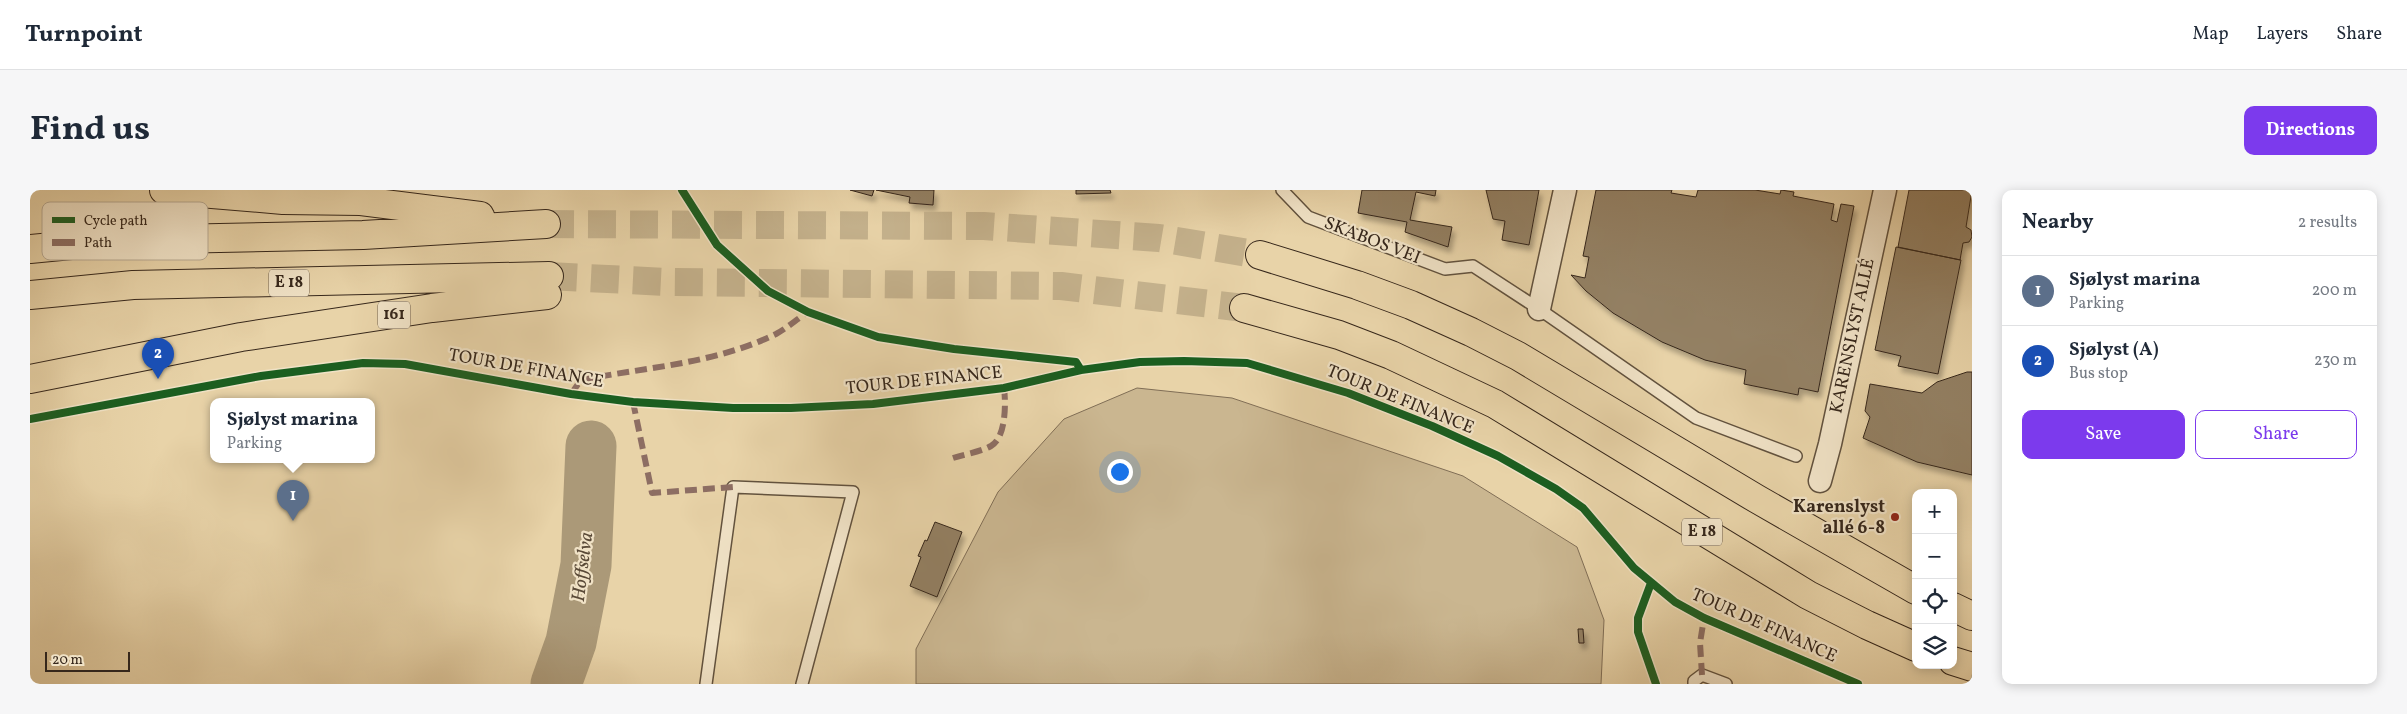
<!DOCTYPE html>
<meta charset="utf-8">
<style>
:root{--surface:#fff;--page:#f6f6f7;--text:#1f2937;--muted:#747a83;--line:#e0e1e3;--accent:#7c3aed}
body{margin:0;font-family:Vollkorn,serif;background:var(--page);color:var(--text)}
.controls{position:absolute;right:15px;bottom:15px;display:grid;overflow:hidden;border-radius:10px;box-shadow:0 2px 12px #0003}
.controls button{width:45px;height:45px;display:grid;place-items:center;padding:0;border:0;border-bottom:1px solid var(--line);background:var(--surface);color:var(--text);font:25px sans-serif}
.scale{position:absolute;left:15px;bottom:12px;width:85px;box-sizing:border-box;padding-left:5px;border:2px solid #36271b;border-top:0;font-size:14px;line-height:18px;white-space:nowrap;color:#36271b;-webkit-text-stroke:4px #f0e2c6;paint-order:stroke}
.you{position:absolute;left:1089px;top:281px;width:18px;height:18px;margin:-12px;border:4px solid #fff;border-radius:50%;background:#1a73e8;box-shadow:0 0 0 8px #1a73e833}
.badge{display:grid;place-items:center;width:32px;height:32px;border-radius:50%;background:var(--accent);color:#fff;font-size:16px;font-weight:700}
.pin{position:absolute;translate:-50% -41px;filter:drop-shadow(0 1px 2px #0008)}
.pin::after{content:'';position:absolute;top:26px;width:18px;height:15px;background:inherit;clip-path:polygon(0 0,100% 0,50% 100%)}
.popup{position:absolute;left:180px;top:208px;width:165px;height:65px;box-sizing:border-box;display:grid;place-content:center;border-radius:10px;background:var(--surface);filter:drop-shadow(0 1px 4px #0005);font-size:16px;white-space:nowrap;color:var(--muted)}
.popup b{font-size:19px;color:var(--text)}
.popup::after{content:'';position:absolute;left:50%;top:100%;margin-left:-10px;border:10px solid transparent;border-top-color:var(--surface)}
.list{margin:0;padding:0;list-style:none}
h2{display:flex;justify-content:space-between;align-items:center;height:65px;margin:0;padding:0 20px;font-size:21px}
h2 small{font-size:16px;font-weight:400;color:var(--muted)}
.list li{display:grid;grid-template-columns:32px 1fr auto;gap:15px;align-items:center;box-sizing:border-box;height:70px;padding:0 20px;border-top:1px solid var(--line)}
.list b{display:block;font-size:19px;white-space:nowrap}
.list p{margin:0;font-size:16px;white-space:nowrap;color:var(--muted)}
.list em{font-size:16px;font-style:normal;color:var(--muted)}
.actions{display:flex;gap:10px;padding:15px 20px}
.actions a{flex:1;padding:11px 0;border:1px solid var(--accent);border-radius:10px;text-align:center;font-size:18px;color:var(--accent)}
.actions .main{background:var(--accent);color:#fff}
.icon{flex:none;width:28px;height:28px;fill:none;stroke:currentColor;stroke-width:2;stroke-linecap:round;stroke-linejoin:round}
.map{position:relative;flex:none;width:1942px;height:494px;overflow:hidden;border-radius:10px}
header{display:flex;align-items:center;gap:30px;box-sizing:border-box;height:70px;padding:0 25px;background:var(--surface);border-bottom:1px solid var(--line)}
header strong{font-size:24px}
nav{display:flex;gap:28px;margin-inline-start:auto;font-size:18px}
.intro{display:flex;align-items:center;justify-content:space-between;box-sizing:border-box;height:120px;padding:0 30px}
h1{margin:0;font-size:35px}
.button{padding:12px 22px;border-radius:10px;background:var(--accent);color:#fff;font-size:18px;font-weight:700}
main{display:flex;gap:30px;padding:0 30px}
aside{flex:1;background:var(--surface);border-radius:10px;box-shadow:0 2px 12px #0003}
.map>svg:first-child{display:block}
.green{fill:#cab690;stroke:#806e56}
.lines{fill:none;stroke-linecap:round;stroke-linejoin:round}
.river{stroke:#ab9978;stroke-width:51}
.building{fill:#938064;stroke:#36271b;filter:url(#shadow)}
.highway-tunnel{stroke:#c4b18c;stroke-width:28;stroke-dasharray:28 14;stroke-linecap:butt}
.lane-casing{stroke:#62523e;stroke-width:14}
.street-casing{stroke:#62523e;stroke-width:25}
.highway-casing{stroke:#36271b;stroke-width:30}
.lane{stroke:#f0e2c6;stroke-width:11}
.street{stroke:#f0e2c6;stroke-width:22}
.highway{stroke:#e8d3a8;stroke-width:28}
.quiet{stroke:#8d6e63;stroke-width:6;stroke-dasharray:12 6;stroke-linecap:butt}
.cycleway-casing{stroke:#f0e2c6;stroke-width:11}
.cycleway{stroke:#1b5e20;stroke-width:8}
.poi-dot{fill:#8f2418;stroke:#f0e2c6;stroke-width:2}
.labels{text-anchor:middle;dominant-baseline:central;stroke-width:4.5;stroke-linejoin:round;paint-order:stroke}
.shield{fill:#f0e2c6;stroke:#6e5f4e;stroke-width:1}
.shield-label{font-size:16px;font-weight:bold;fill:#36271b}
.street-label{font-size:18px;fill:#36271b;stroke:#f0e2c6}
.poi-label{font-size:18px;font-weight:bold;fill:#36271b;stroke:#f0e2c6;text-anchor:end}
.water-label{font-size:19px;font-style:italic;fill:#594937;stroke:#f0e2c6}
.key{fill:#f0e2c6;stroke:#b8aa93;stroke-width:1}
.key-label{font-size:14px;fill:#36271b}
</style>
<header>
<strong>Turnpoint</strong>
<nav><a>Map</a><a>Layers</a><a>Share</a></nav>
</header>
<div class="intro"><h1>Find us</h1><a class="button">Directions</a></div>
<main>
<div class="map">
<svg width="1942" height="494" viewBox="0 0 1942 494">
<defs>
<filter id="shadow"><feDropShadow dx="3" dy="5.5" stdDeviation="2.5" flood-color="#0004"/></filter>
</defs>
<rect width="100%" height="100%" fill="#e8d3a8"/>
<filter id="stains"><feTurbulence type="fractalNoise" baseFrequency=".004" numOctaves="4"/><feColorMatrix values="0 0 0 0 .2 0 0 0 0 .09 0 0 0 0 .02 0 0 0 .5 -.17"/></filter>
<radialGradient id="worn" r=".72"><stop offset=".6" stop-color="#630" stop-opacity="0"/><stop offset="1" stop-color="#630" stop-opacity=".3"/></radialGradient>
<path class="green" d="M1107,198l95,10 231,78 114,71 27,73 -3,64h-685v-35l82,-157 66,-73z"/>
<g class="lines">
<path class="river" d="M526,494l15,-42 15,-77 5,-119"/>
</g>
<path class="building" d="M820,0h24l-2,6z
M846,0h58l-1,15 -24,-2 1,-6z
M1046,0h34l1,3 -35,1z
M1332,0h74l-1,6 -19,-4 -6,28 42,7 -4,20 -43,-15 2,-10 -49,-9z
M1456,0h53l-10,55 -27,-5 3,-19 -12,-2z
M1566,0h76l-1,3 25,4 2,-7h57l25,4 1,-4 13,2 -1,4 41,8 -3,16 6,2 4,-18 13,2 -36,186 -19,-4 -1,7 -54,-11 2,-14 -41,-10 -43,-18 -49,-29 -27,-22 -15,-16 14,3 4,-21 -6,-1z
M1879,0h63l-6,37 5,3 1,7 -3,5 -6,1 -3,17 -62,-13z
M1866,57l65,13 -23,114 -40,-8 3,-10 -26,-6z
M1937,182h5v103l-55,-13 -54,-24 7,-21 -5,-6 5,-27 52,9 15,-11z
M905,332l27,10 -25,65 -27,-11 11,-29 -3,-1 7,-16 2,1z
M1548,439h5l1,14h-5z"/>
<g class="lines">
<path class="highway-tunnel" d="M516,34l438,2 175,12 101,17
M519,86l117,6 395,4 183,22"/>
<defs>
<path id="lane" d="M1252,0l26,27 137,52 28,-3 66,43 157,109 100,38
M676,494l27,-197 120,5 -51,192
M1664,494v-3l8,-6 24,9"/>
<path id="street" d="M1509,119l26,-119
M1790,291l10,-37 55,-254"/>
<path id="highway" d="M134,0l119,10 78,1 119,15
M0,59l93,-9 240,-5 183,-11
M1230,65l97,30 54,20 60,27 47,24 239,143 159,91
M0,105l103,-10 416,-9
M1214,118l95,27 52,20 104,49 313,191 59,30 49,22
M0,189l211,-42 191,-29 115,-13
M1923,417l19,9
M1923,471l19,6"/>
</defs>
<use href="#lane" class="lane-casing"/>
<use href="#street" class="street-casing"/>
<use href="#highway" class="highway-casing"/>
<use href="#lane" class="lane"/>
<use href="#street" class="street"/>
<use href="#highway" class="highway"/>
<path class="quiet" d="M541,204l10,-14c66,-13 133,-16 195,-46 11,-6 21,-15 32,-22
M603,212l19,91 81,-6
M923,268c12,-4 27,-6 38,-12 15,-8 15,-43 13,-58
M1672,485l-2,-32 4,-25"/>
<defs>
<path id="cycleway" d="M652,0l35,55 51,46 40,21 70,25 76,12 122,13 5,8
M0,229l231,-43 102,-13 42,1 166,30 62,8 100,6h58l82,-4 131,-16 77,-18 59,-8 44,-1 63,2 101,30 84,33 66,30 58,33 27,19 51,60 41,34 29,16 154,66
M1621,393l-13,35v14l18,52"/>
</defs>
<use href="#cycleway" class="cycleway-casing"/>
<use href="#cycleway" class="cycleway"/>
</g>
<circle class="poi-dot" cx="1865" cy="327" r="5"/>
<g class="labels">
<g class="shield">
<rect x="239" y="79.5" width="40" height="27" rx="4"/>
<rect x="348" y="111.5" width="32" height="27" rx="4"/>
<rect x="1652" y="328.5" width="40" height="27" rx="4"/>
</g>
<g class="shield-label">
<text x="259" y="93">E 18</text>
<text x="364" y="125">161</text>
<text x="1672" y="342">E 18</text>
</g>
<g class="street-label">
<text transform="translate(1342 51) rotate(21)">SKABOS VEI</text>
<text transform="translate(1823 146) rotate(-78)">KARENSLYST ALLÉ</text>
<text transform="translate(496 179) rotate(10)">TOUR DE FINANCE</text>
<text transform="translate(894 191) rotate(-6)">TOUR DE FINANCE</text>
<text transform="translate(1370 210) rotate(22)">TOUR DE FINANCE</text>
<text transform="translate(1734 436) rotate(24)">TOUR DE FINANCE</text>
</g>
<g class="poi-label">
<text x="1855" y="317">Karenslyst<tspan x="1855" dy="21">allé 6-8</tspan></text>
</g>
<g class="water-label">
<text transform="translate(553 377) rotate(-83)">Hoffselva</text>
</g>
</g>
<rect x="12" y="12" width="166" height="58" rx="8" class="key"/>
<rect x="22" y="27" width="23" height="6" fill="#1b5e20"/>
<rect x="22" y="49" width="23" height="7" fill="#8d6e63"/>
<g class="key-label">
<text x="54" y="35">Cycle path</text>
<text x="54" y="57">Path</text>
</g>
<rect width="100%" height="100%" filter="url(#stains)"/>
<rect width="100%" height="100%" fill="url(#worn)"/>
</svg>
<div class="controls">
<button>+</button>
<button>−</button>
<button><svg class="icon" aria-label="locate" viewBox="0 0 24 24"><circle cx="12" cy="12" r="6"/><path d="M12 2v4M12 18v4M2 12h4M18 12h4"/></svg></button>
<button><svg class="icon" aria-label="layers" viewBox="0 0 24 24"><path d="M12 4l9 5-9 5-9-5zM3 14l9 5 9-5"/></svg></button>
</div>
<div class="scale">20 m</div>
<div class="you"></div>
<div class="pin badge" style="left:263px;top:331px;background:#5c6f8a">1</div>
<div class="popup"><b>Sjølyst marina</b>Parking</div>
<div class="pin badge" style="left:128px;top:189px;background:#1a4fb4">2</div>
</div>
<aside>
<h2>Nearby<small>2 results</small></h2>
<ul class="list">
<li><span class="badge" style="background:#5c6f8a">1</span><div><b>Sjølyst marina</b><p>Parking</p></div><em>200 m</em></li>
<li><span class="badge" style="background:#1a4fb4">2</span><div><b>Sjølyst (A)</b><p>Bus stop</p></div><em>230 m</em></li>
</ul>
<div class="actions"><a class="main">Save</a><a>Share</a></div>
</aside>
</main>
